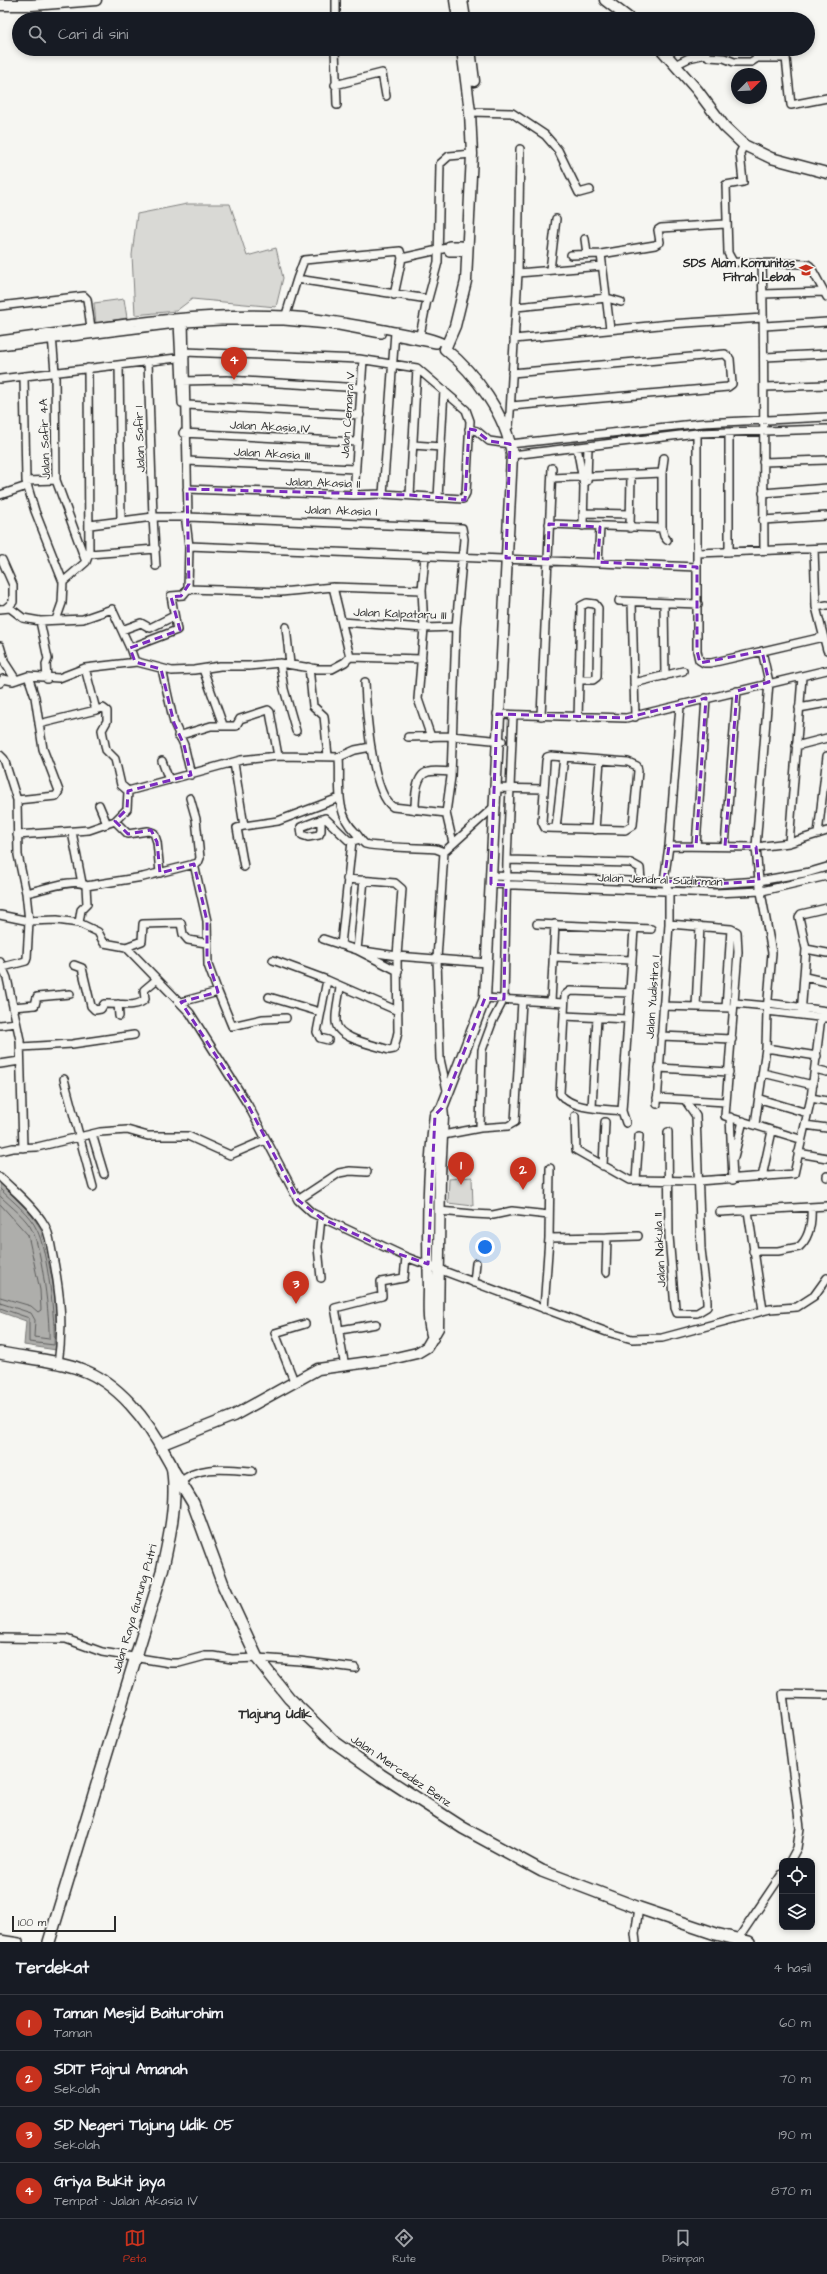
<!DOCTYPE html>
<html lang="id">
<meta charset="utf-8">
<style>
:root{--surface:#171b24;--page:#242831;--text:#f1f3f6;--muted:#9ea1a6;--line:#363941;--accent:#c8321e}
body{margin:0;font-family:"Architects Daughter",sans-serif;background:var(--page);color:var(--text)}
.controls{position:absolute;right:12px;bottom:12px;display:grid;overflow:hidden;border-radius:8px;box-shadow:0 2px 6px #0003}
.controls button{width:36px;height:36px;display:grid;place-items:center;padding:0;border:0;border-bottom:1px solid var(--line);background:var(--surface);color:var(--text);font:20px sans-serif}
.compass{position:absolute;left:731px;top:68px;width:36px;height:36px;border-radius:50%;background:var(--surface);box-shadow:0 2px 6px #0003;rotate:66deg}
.scale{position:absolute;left:12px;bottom:10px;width:104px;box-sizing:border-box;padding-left:4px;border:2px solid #2b2b2b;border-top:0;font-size:11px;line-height:14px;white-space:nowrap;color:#2b2b2b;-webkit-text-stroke:3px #f6f6f2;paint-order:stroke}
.you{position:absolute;left:485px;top:1247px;width:14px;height:14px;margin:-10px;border:3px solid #fff;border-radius:50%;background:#1a73e8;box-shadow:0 0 0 6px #1a73e833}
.badge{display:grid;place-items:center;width:26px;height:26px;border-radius:50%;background:var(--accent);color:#fff;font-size:13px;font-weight:700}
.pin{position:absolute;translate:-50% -33px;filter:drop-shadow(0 1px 2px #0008)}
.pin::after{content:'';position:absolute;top:21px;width:14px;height:12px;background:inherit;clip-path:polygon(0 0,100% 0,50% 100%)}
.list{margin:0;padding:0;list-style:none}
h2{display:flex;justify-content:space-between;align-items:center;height:52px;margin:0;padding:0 16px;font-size:17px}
h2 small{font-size:13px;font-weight:400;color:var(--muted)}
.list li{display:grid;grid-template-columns:26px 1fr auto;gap:12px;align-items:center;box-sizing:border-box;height:56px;padding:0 16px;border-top:1px solid var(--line)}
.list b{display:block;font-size:15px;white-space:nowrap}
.list p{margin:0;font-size:13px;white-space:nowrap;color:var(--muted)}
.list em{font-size:13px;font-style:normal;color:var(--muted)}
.icon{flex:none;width:22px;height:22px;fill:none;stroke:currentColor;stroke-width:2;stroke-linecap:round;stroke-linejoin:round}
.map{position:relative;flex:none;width:827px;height:1942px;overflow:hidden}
.search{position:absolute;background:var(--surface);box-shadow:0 2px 6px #0003;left:12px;right:12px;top:12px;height:44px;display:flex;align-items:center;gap:10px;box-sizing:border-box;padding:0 14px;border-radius:22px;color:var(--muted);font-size:15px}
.sheet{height:276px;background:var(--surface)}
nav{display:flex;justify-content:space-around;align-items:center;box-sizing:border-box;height:56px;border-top:1px solid var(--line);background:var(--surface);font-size:11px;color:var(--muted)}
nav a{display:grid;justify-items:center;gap:2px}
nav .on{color:var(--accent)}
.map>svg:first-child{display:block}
.green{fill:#d9d9d5;stroke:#828280}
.water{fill:#aeaeab;stroke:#7a7a78}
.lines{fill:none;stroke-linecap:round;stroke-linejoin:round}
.shore{stroke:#5f5f5e;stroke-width:1}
.street-casing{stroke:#2b2b2b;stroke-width:10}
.secondary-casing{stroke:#2b2b2b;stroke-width:13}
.primary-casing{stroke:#2b2b2b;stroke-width:14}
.street{stroke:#f6f6f2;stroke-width:7}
.secondary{stroke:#f6f6f2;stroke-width:10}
.primary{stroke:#f6f6f2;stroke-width:11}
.marked{fill:none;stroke:#7b2cbf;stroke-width:3;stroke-dasharray:8 5;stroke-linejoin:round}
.labels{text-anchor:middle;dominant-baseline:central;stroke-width:3.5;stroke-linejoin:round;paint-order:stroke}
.poi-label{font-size:12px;font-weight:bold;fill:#2b2b2b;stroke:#f6f6f2;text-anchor:end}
.street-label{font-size:12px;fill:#2b2b2b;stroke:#f6f6f2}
.quarter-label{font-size:14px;font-weight:bold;fill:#2b2b2b;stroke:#f6f6f2}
</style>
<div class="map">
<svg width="827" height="1942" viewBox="0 0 827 1942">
<rect width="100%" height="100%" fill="#f6f6f2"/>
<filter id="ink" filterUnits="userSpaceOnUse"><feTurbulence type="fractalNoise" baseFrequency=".025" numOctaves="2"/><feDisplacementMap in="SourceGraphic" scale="8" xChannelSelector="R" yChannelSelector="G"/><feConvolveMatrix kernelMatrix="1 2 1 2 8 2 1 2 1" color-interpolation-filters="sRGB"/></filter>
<g filter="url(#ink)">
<path class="green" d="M187,204h43l17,52 29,-8 7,30 -7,29 -84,-8 -16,12 -41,4 -3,-60 5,-41z
M124,299l3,19 -31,5 -2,-20z
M472,1177l1,29 -25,-3 1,-24z"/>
<path class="water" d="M0,1183l30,30 11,16 13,59 5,55 -3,7 -32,-5 2,-24 -26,-9z"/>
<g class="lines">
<path class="shore" d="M0,1189c12,12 30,25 37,41 10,19 19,93 17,115l-25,-3v-24l-29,-10
M0,1196c11,11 27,22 33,36 9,20 17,85 16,107l-15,-2 1,-17 -4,-7 -31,-10
M0,1204l28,31 12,55 1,20 -3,2 -7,-6 -31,-9"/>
<defs>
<path id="street" d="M336,19v-19
M700,19h4
M335,49l2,56
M707,49l-1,5 3,3 15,1 10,4h17l6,-4h29l5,47 36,-7
M675,65l14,-7 17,-4
M335,85l47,-12 4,23
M470,112l42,1 33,22 13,15 21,43 11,-3
M744,145l-4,8 3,29 -17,3 2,68 5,9 29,1
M585,239l2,15
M447,248l2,4h11l3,-3
M601,254l9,75
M571,255l30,-1 54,-9 5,-3 -2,-12 3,-2 65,-4
M550,270l6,-51
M518,273l84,-7
M297,279l7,-19 96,-9 2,7
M763,294l61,-2
M394,295l8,-37 45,-10 2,-3h12l2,4h5
M0,306l84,-10 3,3 4,29
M516,307l91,-9 14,4
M184,318l4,199 -2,5 3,24 508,21
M285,318l12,-39 131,20 10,-37 2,-98 9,-8 23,-2
M178,322l4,81
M764,326l63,-4
M420,335l7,-35
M52,336l3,36 1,108 30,82
M395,336l41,8
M514,339l156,-15 93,-6
M0,340c94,-12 190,-30 285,-25 34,2 66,8 99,14 22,5 44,5 64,16
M0,346l184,-23 37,-2h63l55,5 42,8
M185,352l174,7 58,9 49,42 4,11 -4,72 -3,6 -80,-5 -29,1 -167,-6
M765,357l62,-3
M148,361l5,156 3,49
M119,365l2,156
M24,376l2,105 9,30 28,71
M0,379l185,-22
M182,381l45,-1 135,8
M765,387l62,-2
M187,405l173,10
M511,406l217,-19 4,-3 -2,-25 -5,-5 -213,19
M506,428l3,-2 1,-13 8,-140 2,-124
M469,429l8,2 12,10 21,3 193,-21 124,-6
M729,432v120
M183,433l174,9
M697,433v218l2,9 5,3h7l112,-26
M413,445l28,2
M577,447l7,39 -1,40
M512,455l185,-22 130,-4
M664,458l-2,15v55l2,8 3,4
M187,461l168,8
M763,462l64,-2
M552,478l110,-5
M26,481l30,-1
M587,481l1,-35
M763,493l64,-5
M383,494l12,-162
M0,495l27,-9
M354,495l9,-135
M410,495l7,-127
M438,498l6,-108
M583,513l47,1
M763,520l64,-4
M549,524l113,4
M90,525l63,-8h35l274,11 2,11 -8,88 -5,150 -5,36 7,30
M630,528l1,-53
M189,546l-1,43 93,3 52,-5 89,3
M814,549l2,58 11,43
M764,550c-1,-96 1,-191 -2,-287l45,1 3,2 17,31
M698,553l129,-5
M89,554l67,-5
M425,556l-3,34 2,38 -6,71 13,38
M2,560l11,25v17l-7,6
M598,562l2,-35
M333,587l17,70
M619,601l79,3
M632,602l3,115
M664,603l1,73
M816,607l11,-2
M0,609l10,-1 13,10 17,3 43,-2 29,-10 18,39 5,14
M56,620l6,-17 1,-21 23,-20 3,-8 -1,-186
M40,621l8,38 -2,5 1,15
M342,622l82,6 32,-1
M286,627l4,37
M122,630l19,-7 9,5 24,-12
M0,646l5,17 11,17
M130,648l47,-18 -6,-34 12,-1 5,-6
M350,657l72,2
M280,663l4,26 12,42
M309,667l4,39 11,10 4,40
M85,668l11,42 7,-2 4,3v10l-5,9 4,20 9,9 6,26 7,6 -1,18 -12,12
M162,669l12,54 10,22 7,30
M203,669l20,56
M365,682c1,26 6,111 28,125l53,6
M0,683l3,-4 10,2 15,-5 31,2 26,-10 52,-6 35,9 22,-1 26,-4h29l31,-3 37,6h15l13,-7 5,-5
M634,683l49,-12
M799,708l28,-5
M497,714l129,4 201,-48
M541,716l11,-248
M578,718l3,-109v-3l6,-3 8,1 3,4 -1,69 -4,3h-14
M39,724l57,-14
M178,736l33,-10h25l4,-7 28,-9 2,2 8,44
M408,737l43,-1 51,5
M796,746l31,-8
M0,755l4,4 13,41 1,55 8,38 3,28 -2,37 -1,3 -23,6
M551,756l77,6 9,4 1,5 -5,54 -8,5 -80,-2 -3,-6 4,-61 1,-4z
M339,757c2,26 -5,55 16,75 4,4 6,9 10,12 7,3 59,4 71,5l8,3
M162,761l7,19
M234,763l10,63 34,-5 61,-23
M494,788l50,1
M128,791l113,-31 37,-4 61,1 16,-7 16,-3
M17,800l39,-4 3,-5 -16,-42 -8,-52 -7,-21
M99,805l8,19
M415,810c0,-10 0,-35 13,-38 7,-2 16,0 23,0
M321,819v12l-2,4 -11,2 -6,-2 -1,-8 24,-9 23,22 4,1 8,-2
M556,828l8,-71
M595,830l5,-70
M72,832l10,51
M818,834l9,-78
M17,835l72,-5 26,-9 13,13 20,-3 6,2 3,9 3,31
M789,843l13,-166
M669,846l87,1 33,-4 38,-12
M696,846l10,-148
M725,846l12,-155
M507,860l124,3 9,5 1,13
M244,867l-7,-39 7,-2
M492,876l223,8 44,-3 51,-9 17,-5
M364,880l-7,70 40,6 90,7
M491,884l224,9 47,-2 65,-15
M26,893c13,-2 51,-17 60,-7l57,-9 55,-14 2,-5 -4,-39 -6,-21
M0,915l29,6 28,-1 22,3 19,9 6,11 22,4 64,66 58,92 50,95 14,13 94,44 201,75 25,7 30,-1 108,-29 27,-2 17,-11 13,-18
M79,923l2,-13 6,-6 -1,-18
M537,924l114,5
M669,924l62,5 6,3 1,20 -13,164 75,23
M323,939l34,11 41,21
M341,945l11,-104
M126,947l16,-6 1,-17 38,-1 2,11 5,6 18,3
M806,949l21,4
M553,957l79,3
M273,960l54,20 71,31
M0,962l7,16 13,62 3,108
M74,965l8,3 9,38 4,4 6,-1 3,-5c12,-1 33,5 41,-5l-1,-9 12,-10
M805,977l22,5
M327,980l-10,52 3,6 8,2
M340,987c-1,11 -5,24 -4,35 1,17 39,23 53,28l5,-1 4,-17 -1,-76 5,-67 -7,-6 -48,-4
M218,992l14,34 31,-7 23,-1
M269,997l51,15
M485,998l79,5
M181,1002l37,-10 -10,-27 -1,-44 -13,-57
M551,1002l4,-78
M735,1003l32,3
M768,1003l59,8
M118,1004l1,12
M663,1006l68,2
M13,1007l22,-2 2,-8 33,-3
M696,1007l4,-81
M726,1008l5,-79
M767,1011l60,7
M801,1015l5,-66 -7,-32 2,-3 26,-6
M564,1016l64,3
M0,1025l16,-2
M661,1036l71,3
M21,1047l51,-3 62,-9
M766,1048l51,8
M0,1064l20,-3
M659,1068l70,4
M815,1069l12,3
M763,1073l50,12
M64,1079l29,108
M447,1090l-7,-31 -3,-100 7,-107 52,-47
M657,1098l69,4
M811,1098l16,3
M760,1099l47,14
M657,1104l12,-180v-33l-5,-10 5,-35 11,-140
M592,1107l5,-89
M622,1111c-17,-2 -50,-1 -62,-17l5,-99 5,-4 60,2
M575,1116l1,34 53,30 69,1 96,-7 17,-76 10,-81
M730,1117l3,63
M626,1123l-4,-12 12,-182
M755,1124l11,-76 1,-37 5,-58 -13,-72 -3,-34 13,-165 -7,-31
M805,1125l22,3
M480,1128l2,-78 11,-30 11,-21 3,-139 6,-145
M668,1132l1,104 6,72 2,5h20l10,-6v-6l-6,-52 -5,-133 -11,-16
M92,1134l12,40
M438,1136l42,-8 28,-2 7,-4 7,-121
M0,1151l13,-3 24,-1 63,-15 27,-2 21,6h40l42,19 35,-15
M798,1153l29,5
M734,1157l9,-36
M603,1166l2,-44
M827,1176v1
M0,1177c14,14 31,27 42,44 7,9 8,21 10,31 8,38 12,74 6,112
M762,1177l10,-46
M636,1180l3,-44
M298,1200l41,-27 11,-2 17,1
M439,1211l34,3 20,1 19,-4 37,4
M748,1211l15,99
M720,1212l107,-6
M549,1238l58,-1
M753,1251h25l21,-4c11,-10 13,-25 12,-40
M606,1272l1,-35 31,-1
M321,1278l-3,-31 3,-29
M474,1283l2,-20
M544,1309l5,-71 1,-70
M340,1330l36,-6
M345,1365c-5,-20 -6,-38 -10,-57l47,-12 -1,-14 23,-4 2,-21
M294,1381l-19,-48 30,-9
M181,1482c18,-18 49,-12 71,-11
M0,1638l66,1 36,13 68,11h9l26,-7h9l18,3 25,-1 43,3 55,7
M790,1861l7,-13 3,-20 -17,-134 44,1
M0,1939l19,3
M738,1939l44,-65
M636,1942l-1,-8 4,-26"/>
<path id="secondary" d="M455,0l3,19
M462,0l3,19
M605,0l25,19
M0,5h32l64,-5
M470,49l4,32
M661,49l36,41 27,36 20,19 27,13 56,15
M433,1338c-6,-17 -4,-35 -4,-52 -2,-54 -1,-110 5,-163l1,-8 7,-7
M160,1445l73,-29 85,-47 73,-10 26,-6 10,-6 11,-19 2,-153 3,-58 -1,-9 43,-110 27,-543c-5,-39 -37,-82 -67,-106l10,-23 11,-45 6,-127 -2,-42 -8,-63"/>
<path id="primary" d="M0,1353c25,5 57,7 80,16 38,13 68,52 86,87 2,4 7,10 7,16 4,32 -4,68 -11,99l-113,371
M173,1470l20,33 31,84 33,71 32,40 44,43 48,34 82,53 79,43 97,37 77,26 33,8"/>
</defs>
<use href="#street" class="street-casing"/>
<use href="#secondary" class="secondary-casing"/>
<use href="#primary" class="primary-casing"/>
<use href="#street" class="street"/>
<use href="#secondary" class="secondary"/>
<use href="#primary" class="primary"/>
</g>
</g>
<path class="marked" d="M469,429l6,1 14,11 21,3 -4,114 42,1 1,-35 51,3 -2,35 99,5v84l3,12 62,-12 7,31 -32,9 -12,155 31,1 3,34 -44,3 -51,-3 5,-35h27l10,-148 -80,20 -129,-4 -6,155v15l15,1 -2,114 -19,-1 -43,110 -7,7 -7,149 -35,-12 -72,-34 -23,-18 -50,-95 -67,-103 37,-10 -11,-35v-36l-13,-57 -34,9 -3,-31 -6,-12 -23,4 -13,-13 12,-12 1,-18 63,-16 -7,-30 -10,-22 -13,-54 -26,-7 -5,-14 50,-18 -9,-33 10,-1 8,-12 -2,-95 223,6 55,5z"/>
<defs>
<symbol id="school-bare" viewBox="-9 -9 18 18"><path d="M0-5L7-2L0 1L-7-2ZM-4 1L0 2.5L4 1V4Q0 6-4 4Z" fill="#c8321e" stroke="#f6f6f2" stroke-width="2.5" paint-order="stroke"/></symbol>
</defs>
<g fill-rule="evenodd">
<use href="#school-bare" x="796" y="260" width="20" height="20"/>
</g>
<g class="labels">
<g class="poi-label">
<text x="795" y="263">SDS Alam Komunitas<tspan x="795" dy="14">Fitrah Lebah</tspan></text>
</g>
<g class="street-label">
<text transform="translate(348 415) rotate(-86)">Jalan Cemara V</text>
<text transform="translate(270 427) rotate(3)">Jalan Akasia IV</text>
<text transform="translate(45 439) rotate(-92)">Jalan Safir 4A</text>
<text transform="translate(140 439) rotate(-92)">Jalan Safir 1</text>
<text transform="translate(272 454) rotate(3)">Jalan Akasia III</text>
<text transform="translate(323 483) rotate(2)">Jalan Akasia II</text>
<text transform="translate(341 511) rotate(2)">Jalan Akasia I</text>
<text transform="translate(400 614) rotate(2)">Jalan Kalpataru III</text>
<text transform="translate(660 880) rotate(2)">Jalan Jendral Sudirman</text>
<text transform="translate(653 997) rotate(-86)">Jalan Yudistira I</text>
<text transform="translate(660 1250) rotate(-93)">Jalan Nakula II</text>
<text transform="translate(135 1609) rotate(-74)">Jalan Raya Gunung Putri</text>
<text transform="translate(401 1771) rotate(34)">Jalan Mercedez Benz</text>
</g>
<g class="quarter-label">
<text x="275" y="1714">Tlajung Udik</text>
</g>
</g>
</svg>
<div class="controls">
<button><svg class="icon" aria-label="locate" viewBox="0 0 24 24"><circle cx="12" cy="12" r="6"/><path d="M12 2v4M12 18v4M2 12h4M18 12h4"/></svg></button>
<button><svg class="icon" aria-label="layers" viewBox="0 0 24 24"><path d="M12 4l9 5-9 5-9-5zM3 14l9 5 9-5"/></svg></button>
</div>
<svg class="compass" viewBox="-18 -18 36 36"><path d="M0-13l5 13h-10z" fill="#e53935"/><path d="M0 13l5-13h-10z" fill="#9ea1a6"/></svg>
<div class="scale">100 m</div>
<div class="you"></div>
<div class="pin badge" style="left:461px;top:1185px">1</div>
<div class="pin badge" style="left:523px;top:1190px">2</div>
<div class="pin badge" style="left:296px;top:1304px">3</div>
<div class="pin badge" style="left:234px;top:380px">4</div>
<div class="search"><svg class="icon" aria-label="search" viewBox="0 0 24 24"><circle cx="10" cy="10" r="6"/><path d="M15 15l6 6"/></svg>Cari di sini</div>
</div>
<section class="sheet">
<h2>Terdekat<small>4 hasil</small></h2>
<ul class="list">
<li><span class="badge">1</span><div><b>Taman Mesjid Baiturohim</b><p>Taman</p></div><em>60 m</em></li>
<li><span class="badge">2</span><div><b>SDIT Fajrul Amanah</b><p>Sekolah</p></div><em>70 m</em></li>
<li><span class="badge">3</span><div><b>SD Negeri Tlajung Udik 05</b><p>Sekolah</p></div><em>190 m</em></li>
<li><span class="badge">4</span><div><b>Griya Bukit jaya</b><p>Tempat · Jalan Akasia IV</p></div><em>870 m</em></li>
</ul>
</section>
<nav>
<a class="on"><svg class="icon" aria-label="map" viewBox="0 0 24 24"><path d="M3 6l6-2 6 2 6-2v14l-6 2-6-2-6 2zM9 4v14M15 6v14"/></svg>Peta</a>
<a><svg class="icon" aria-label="directions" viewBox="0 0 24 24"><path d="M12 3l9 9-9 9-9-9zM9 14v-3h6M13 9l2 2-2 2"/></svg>Rute</a>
<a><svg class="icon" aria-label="saved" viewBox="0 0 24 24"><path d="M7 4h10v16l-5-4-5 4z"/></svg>Disimpan</a>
</nav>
